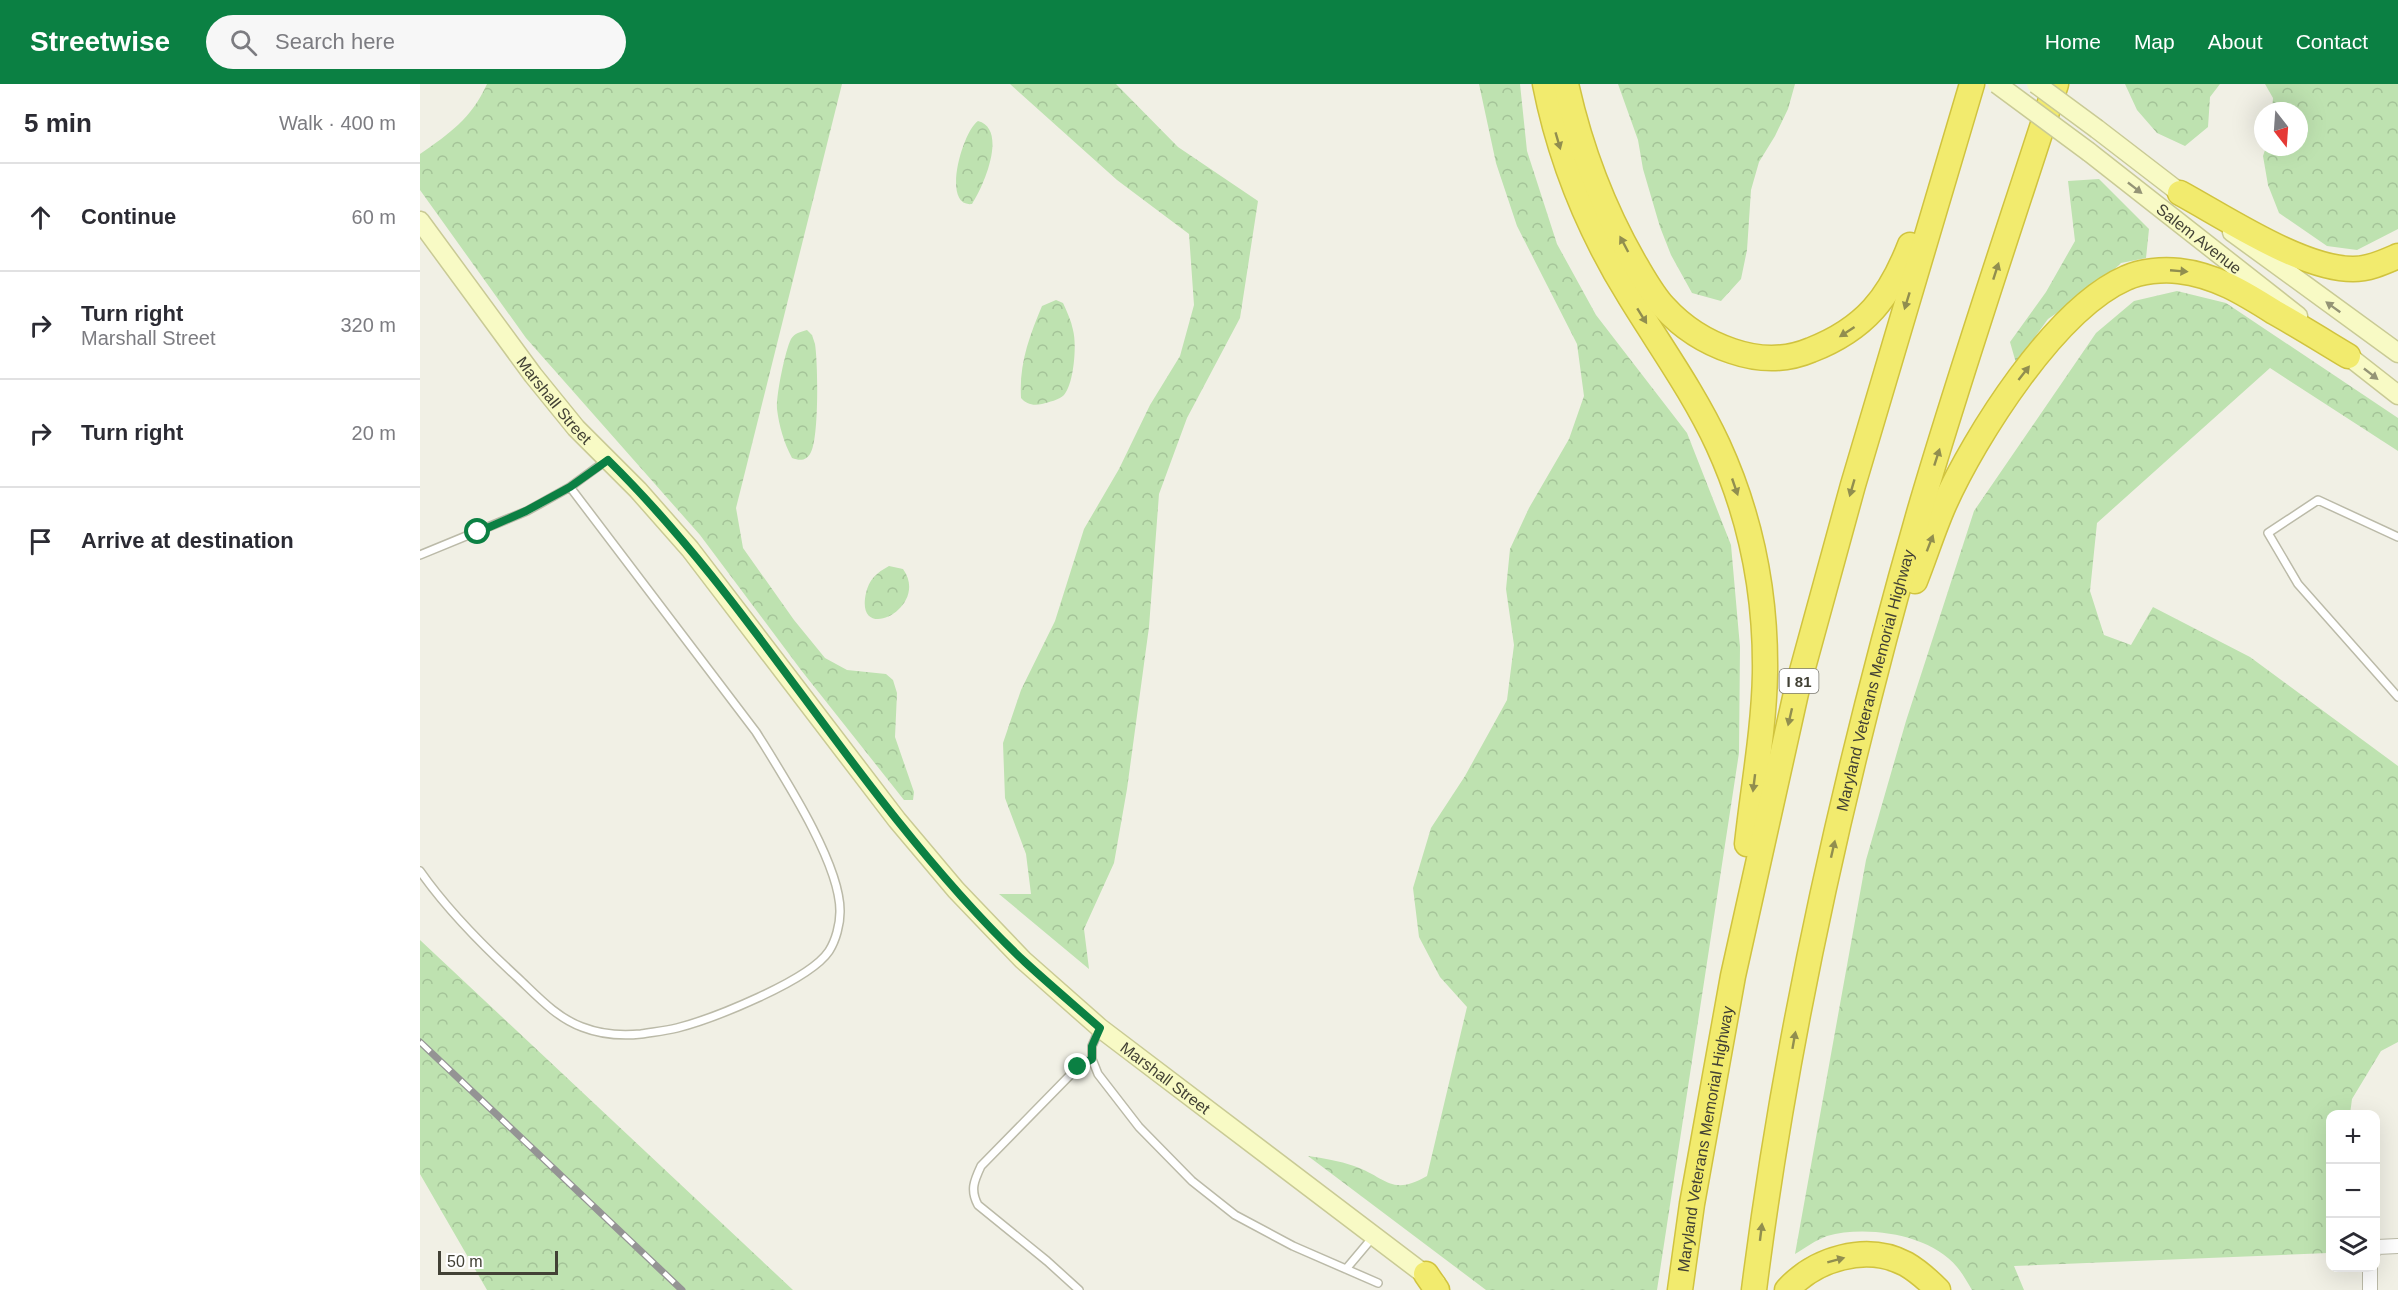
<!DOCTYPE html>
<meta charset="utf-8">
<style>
:root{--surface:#fff;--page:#f7f7f7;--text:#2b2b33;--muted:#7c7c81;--line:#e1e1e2;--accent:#0b8043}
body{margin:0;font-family:Arial,sans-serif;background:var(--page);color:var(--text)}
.controls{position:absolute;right:18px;bottom:18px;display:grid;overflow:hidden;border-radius:12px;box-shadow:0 6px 24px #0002}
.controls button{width:54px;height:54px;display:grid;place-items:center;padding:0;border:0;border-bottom:2px solid var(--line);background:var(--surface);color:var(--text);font:30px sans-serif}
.compass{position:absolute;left:1834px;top:18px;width:54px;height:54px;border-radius:50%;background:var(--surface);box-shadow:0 6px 24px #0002;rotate:163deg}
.scale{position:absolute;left:18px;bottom:15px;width:120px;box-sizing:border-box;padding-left:6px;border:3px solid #424135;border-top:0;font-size:16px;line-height:21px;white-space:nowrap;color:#424135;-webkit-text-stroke:4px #fff;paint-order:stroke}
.stop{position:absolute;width:18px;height:18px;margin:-14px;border:4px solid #0b8043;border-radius:50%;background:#fff}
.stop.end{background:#0b8043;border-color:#fff;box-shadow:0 2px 6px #0008}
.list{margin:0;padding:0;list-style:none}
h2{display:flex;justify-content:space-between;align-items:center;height:78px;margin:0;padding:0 24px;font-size:26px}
h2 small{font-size:20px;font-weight:400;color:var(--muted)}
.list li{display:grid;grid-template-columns:39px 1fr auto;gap:18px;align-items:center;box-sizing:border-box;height:108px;padding:0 24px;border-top:2px solid var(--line)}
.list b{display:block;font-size:22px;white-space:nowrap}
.list p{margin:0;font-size:20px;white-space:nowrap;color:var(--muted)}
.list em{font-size:20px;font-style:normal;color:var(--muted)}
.icon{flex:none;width:33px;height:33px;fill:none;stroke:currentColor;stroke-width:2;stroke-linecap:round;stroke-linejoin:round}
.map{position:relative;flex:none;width:1978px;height:1206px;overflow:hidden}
header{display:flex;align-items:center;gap:36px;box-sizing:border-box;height:84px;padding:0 30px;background:var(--accent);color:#fff}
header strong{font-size:28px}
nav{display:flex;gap:33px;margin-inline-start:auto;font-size:21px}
.search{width:420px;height:54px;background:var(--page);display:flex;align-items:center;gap:15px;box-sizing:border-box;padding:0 21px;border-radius:33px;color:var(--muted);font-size:22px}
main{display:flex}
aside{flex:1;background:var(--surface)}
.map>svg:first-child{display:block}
.forest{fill:url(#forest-crowns)}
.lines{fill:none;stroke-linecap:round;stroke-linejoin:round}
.service-casing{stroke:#bbbaa8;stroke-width:10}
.minor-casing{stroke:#bbbaa8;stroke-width:16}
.secondary-casing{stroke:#c9ca95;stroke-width:21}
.motorway-casing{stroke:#d0c33f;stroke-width:27}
.service{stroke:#fff;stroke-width:7}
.minor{stroke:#fff;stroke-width:14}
.secondary{stroke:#f8fac5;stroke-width:18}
.motorway{stroke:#f2eb6e;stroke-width:24}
.rail-casing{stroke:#949494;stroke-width:7}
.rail{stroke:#fff;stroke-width:4.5;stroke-dasharray:14;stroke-linecap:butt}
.secondary-bridge-casing{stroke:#c9ca95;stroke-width:21;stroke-linecap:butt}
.secondary-bridge{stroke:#f8fac5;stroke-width:18}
.oneway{fill:#918e4f}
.oneway2{fill:#949476}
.route{stroke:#0b8043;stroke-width:8}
.labels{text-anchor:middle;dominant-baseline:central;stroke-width:6;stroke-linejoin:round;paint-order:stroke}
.shield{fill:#fff;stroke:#7b7a72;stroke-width:1.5}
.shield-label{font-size:15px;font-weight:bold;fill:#424135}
.street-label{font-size:16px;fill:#424135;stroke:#fff}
</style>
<header>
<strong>Streetwise</strong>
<div class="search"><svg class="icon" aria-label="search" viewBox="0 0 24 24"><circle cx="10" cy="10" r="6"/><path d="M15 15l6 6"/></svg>Search here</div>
<nav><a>Home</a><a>Map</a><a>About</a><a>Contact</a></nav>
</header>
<main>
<aside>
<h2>5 min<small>Walk · 400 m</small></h2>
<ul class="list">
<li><svg class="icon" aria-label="ahead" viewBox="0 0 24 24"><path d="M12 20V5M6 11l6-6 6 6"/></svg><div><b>Continue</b></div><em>60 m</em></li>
<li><svg class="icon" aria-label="right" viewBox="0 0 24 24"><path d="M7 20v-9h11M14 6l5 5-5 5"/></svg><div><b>Turn right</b><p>Marshall Street</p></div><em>320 m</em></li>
<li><svg class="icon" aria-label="right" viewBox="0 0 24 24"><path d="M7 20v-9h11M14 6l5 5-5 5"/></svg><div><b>Turn right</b></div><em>20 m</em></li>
<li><svg class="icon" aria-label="arrive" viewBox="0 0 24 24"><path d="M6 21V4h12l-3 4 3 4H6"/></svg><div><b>Arrive at destination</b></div></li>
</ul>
</aside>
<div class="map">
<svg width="1978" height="1206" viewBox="0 0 1978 1206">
<defs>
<pattern id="forest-crowns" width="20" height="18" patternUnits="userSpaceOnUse" patternTransform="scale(1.5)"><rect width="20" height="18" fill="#bee2b0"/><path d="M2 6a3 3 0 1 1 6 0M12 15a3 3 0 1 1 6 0" fill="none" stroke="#a4c398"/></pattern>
</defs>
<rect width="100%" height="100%" fill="#f1f0e5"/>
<path class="forest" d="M67,0h355l-106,424 7,40 51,72 31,38 22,12 39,4 7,6 4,13 -2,44 19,55 -1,8h-9l-103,-130 -101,-135 -174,-197 -106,-148v-36c30,-21 51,-35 67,-70z
M590,0h106l62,63 80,54 -18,117 -53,100 -28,76 -10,133 -22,162 -13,74 -30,66 5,40 -90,-75h32l-5,-40 -21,-56 -2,-55 18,-53 34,-69 29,-92 35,-60 31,-64 30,-49 14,-51 -5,-71 -72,-54z
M1059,0h41l7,67 30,93 39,71 91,118 44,112 9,102 -1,106 -82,537h-171l-178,-134c16,2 31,5 46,10 32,11 37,31 73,10l40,-169 -27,-30 -21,-40 -6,-49 18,-60 34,-52 42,-76 7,-55 -8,-56 4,-40 19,-41 40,-69 15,-43 -7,-52 -60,-118 -21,-63z
M1198,0h177l-7,25 -13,27 -16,26 -8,28 -4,60 -6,29 -20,22 -29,-8 -21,-38 -11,-28 -17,-58 -5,-29z
M1705,0h95l-10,13 -2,30 -23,19 -28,-13 -20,-23z
M1845,0h133v145l-41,21 -30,-4 -48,-33 -11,-28 -5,-29 3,-9h33v-36h-27l1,-13z
M558,37c30,8 6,65 -6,83 -31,4 -10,-72 6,-83z
M1679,95l50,50 -3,29 -25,5 -22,21 -51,35 -32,44 -6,-21 36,-50 29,-51 -7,-60z
M1757,207l49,12 172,115v33l-128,-83 -173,155 -7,68 14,44 27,10 22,-38 97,50 148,109v276l-17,9 -29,48 -2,15h-20v125l-2,14 -314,13 10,24h-52c-5,-8 -9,-16 -15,-23 -27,-33 -91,-42 -130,-31 -11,4 -22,12 -32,18l71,-394 40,-139 68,-210 122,-178 38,-32z
M636,216l7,3c4,9 8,17 10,27 4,14 1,54 -9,65 -5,5 -15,7 -22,9 -9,2 -16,0 -21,-6 -2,-34 8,-61 21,-92z
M387,246l5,5 3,9c3,19 4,93 -4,108 -4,9 -11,9 -19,6 -8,-15 -13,-32 -15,-49 -1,-13 8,-58 14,-70 4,-6 9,-7 16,-9z
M469,482l14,3c28,39 -49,77 -37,24 3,-13 10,-20 23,-27z
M0,856l373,350h-306l-67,-116z"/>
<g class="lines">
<defs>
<path id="service" d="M1978,453l-80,-37 -50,33 30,51 100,113
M0,471l107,-44 43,-24 37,-27
M0,787c28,40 62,74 98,107 19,18 39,40 64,49 18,7 40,9 59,7 12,-2 24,-3 36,-6 35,-9 132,-47 152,-77 7,-11 11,-27 11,-39 1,-48 -58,-138 -84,-180l-186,-245
M679,946l-7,16v13l6,15 41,53 53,54 43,34 58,31 85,37
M926,1185l27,-32
M659,1206l-32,-29 -69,-56c-8,-15 -4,-24 3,-39l97,-99 14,-8"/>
<path id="minor" d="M1956,1165l1,-2 21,-1
M1950,1206v-22"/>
<g id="secondary">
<path d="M1677,45l91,70"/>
<path id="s1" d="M1669,68l209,164"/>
<path id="s2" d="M0,137l113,154 43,53 62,62 52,59 207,271 59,70 67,70 77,68 336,255"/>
<path d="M1812,148l166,121"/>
<path d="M1918,264l60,47"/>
</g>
<g id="motorway">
<path d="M1125,0c15,76 44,147 85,213 30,49 64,96 88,148 33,72 48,150 47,228 -1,57 -12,115 -18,171"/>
<path d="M1146,0c14,63 36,122 68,178 9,15 18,32 30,45 19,21 41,35 68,44 26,9 53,10 79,-1 54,-21 79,-53 99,-105"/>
<path d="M1760,109c46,25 122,76 173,76 16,0 31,-7 45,-13"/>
<path d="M1495,497c10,-25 18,-51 29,-76 31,-69 111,-196 182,-227 15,-7 37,-9 53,-7 36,4 65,22 95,41 25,14 49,29 74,44"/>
<path d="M1006,1190l11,16"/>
<path id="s3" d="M1260,1206l12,-86 41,-228 63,-283 57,-208 119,-401"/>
<path id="s4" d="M1334,1206c33,-263 92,-522 165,-777 42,-144 91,-286 137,-429"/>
<path d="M1367,1206c28,-31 79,-47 119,-26 12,7 22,16 32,26"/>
</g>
</defs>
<use href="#service" class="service-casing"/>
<use href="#minor" class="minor-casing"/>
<use href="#secondary" class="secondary-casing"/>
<use href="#motorway" class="motorway-casing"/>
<use href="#service" class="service"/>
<use href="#minor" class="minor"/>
<use href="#secondary" class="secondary"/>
<use href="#motorway" class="motorway"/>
<defs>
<path id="rail" d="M0,958l262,248"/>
</defs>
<use href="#rail" class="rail-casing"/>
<use href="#rail" class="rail"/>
<defs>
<path id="secondary-bridge" d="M1577,0l92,68
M1616,0l61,45"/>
</defs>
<use href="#secondary-bridge" class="secondary-bridge-casing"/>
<use href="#secondary-bridge" class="secondary-bridge"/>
</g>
<defs><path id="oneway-solid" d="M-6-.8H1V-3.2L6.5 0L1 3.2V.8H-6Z" transform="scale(1.5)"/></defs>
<g class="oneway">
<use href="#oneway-solid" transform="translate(1138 57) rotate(74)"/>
<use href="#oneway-solid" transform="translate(1204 160) rotate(-118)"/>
<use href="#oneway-solid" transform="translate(1576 187) rotate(-72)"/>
<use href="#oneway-solid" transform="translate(1759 187) rotate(5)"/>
<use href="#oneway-solid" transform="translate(1487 217) rotate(107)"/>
<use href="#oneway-solid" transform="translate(1222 232) rotate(58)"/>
<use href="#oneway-solid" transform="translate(1427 248) rotate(147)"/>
<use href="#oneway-solid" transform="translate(1604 289) rotate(-52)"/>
<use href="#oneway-solid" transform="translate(1517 373) rotate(-72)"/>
<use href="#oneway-solid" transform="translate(1315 403) rotate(71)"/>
<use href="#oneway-solid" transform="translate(1432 404) rotate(106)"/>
<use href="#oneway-solid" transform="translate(1510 459) rotate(-69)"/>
<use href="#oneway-solid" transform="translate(1370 633) rotate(103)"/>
<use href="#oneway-solid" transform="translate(1334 699) rotate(97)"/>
<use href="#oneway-solid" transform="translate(1413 765) rotate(-77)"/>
<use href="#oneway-solid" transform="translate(1374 956) rotate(-80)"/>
<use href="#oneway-solid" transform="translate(1341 1148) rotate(-83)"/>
<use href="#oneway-solid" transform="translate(1416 1176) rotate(-15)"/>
</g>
<g class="oneway2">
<use href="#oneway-solid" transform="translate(1715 104) rotate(38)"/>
<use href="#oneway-solid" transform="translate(1913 223) rotate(-144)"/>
<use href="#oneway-solid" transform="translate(1951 290) rotate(38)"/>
</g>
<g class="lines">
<path class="route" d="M58,448l48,-21 44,-24 38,-27c110,108 193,240 289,360 40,50 82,99 128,142 24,22 50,44 75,66l-8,18v13l-14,8"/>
</g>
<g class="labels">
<rect class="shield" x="1359.5" y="585" width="39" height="24" rx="4.5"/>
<g class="shield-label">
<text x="1379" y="597">I 81</text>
</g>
<g class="street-label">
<text stroke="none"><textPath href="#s1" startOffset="140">Salem Avenue</textPath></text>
<text stroke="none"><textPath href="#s2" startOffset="224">Marshall Street</textPath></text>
<text stroke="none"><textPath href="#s4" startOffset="622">Maryland Veterans Memorial Highway</textPath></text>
<text stroke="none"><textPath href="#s2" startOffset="1140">Marshall Street</textPath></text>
<text stroke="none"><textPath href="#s3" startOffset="153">Maryland Veterans Memorial Highway</textPath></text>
</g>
</g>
</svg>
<div class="controls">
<button>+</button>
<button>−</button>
<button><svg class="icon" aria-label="layers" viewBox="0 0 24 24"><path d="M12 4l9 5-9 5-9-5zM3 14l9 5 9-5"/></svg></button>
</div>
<svg class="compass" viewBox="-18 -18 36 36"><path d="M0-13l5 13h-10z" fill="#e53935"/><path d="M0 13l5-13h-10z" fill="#7c7c81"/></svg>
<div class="scale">50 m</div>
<div class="stop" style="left:58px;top:448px"></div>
<div class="stop end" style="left:658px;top:983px"></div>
</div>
</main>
